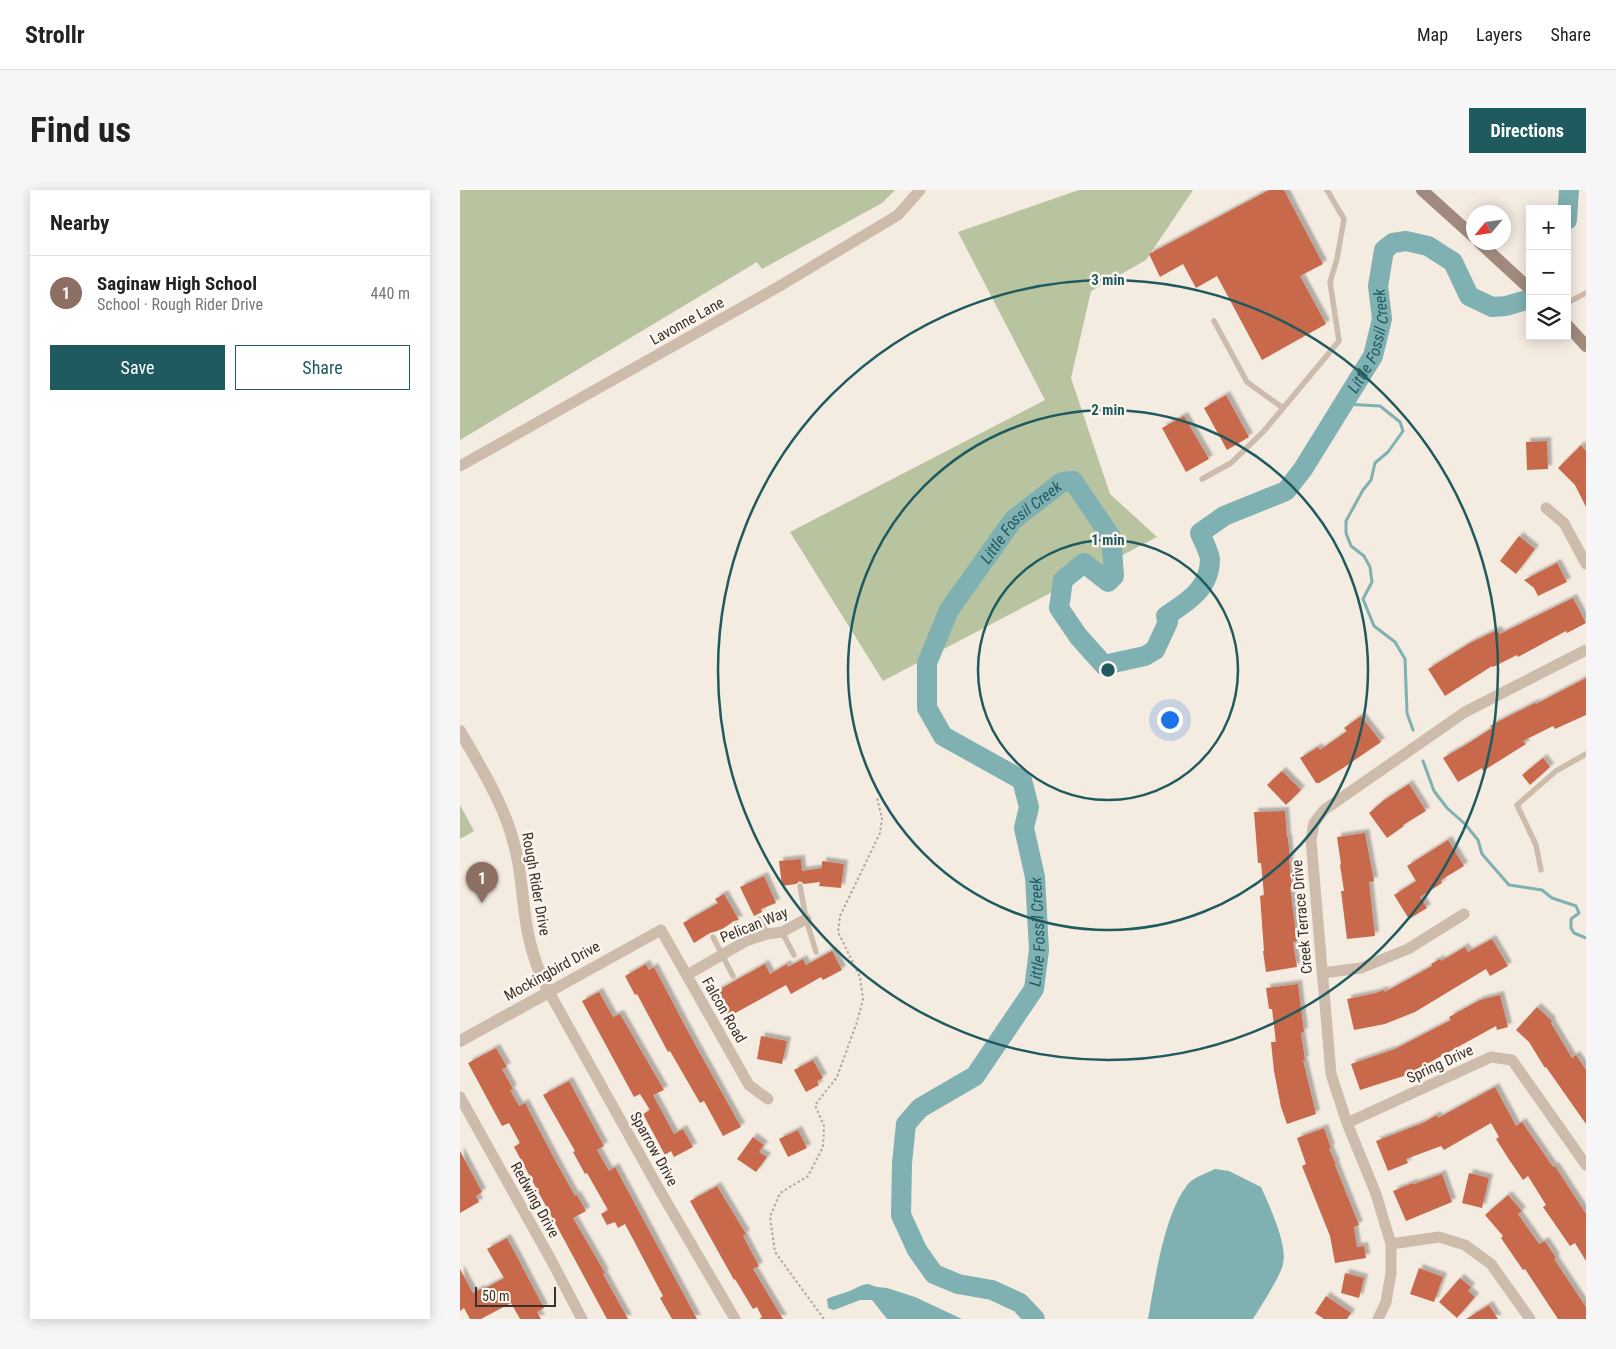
<!DOCTYPE html>
<meta charset="utf-8">
<style>
:root{--surface:#fff;--page:#f6f6f6;--text:#222;--muted:#767676;--line:#e0e0e0;--accent:#1f5a5e}
body{margin:0;font-family:"Roboto Condensed",sans-serif;background:var(--page);color:var(--text)}
.controls{position:absolute;right:15px;top:15px;display:grid;overflow:hidden;border-radius:0px;box-shadow:0 2px 12px #0003}
.controls button{width:45px;height:45px;display:grid;place-items:center;padding:0;border:0;border-bottom:1px solid var(--line);background:var(--surface);color:var(--text);font:25px sans-serif}
.compass{position:absolute;left:1006px;top:15px;width:45px;height:45px;border-radius:50%;background:var(--surface);box-shadow:0 2px 12px #0003;rotate:241deg}
.scale{position:absolute;left:15px;bottom:12px;width:81px;box-sizing:border-box;padding-left:5px;border:2px solid #3b302b;border-top:0;font-size:14px;line-height:18px;white-space:nowrap;color:#3b302b;-webkit-text-stroke:4px #fbf5ee;paint-order:stroke}
.you{position:absolute;left:709px;top:529px;width:18px;height:18px;margin:-12px;border:4px solid #fff;border-radius:50%;background:#1a73e8;box-shadow:0 0 0 8px #1a73e833}
.badge{display:grid;place-items:center;width:32px;height:32px;border-radius:50%;background:var(--accent);color:#fff;font-size:16px;font-weight:700}
.pin{position:absolute;translate:-50% -41px;filter:drop-shadow(0 1px 2px #0008)}
.pin::after{content:'';position:absolute;top:26px;width:18px;height:15px;background:inherit;clip-path:polygon(0 0,100% 0,50% 100%)}
.list{margin:0;padding:0;list-style:none}
h2{display:flex;justify-content:space-between;align-items:center;height:65px;margin:0;padding:0 20px;font-size:21px}
h2 small{font-size:16px;font-weight:400;color:var(--muted)}
.list li{display:grid;grid-template-columns:32px 1fr auto;gap:15px;align-items:center;box-sizing:border-box;height:75px;padding:0 20px;border-top:1px solid var(--line)}
.list b{display:block;font-size:19px;white-space:nowrap}
.list p{margin:0;font-size:16px;white-space:nowrap;color:var(--muted)}
.list em{font-size:16px;font-style:normal;color:var(--muted)}
.actions{display:flex;gap:10px;padding:15px 20px}
.actions a{flex:1;padding:11px 0;border:1px solid var(--accent);border-radius:0px;text-align:center;font-size:18px;color:var(--accent)}
.actions .main{background:var(--accent);color:#fff}
.icon{flex:none;width:28px;height:28px;fill:none;stroke:currentColor;stroke-width:2;stroke-linecap:round;stroke-linejoin:round}
.map{position:relative;flex:none;width:1126px;height:1129px;overflow:hidden;border-radius:0px}
header{display:flex;align-items:center;gap:30px;box-sizing:border-box;height:70px;padding:0 25px;background:var(--surface);border-bottom:1px solid var(--line)}
header strong{font-size:24px}
nav{display:flex;gap:28px;margin-inline-start:auto;font-size:18px}
.intro{display:flex;align-items:center;justify-content:space-between;box-sizing:border-box;height:120px;padding:0 30px}
h1{margin:0;font-size:35px}
.button{padding:12px 22px;border-radius:0px;background:var(--accent);color:#fff;font-size:18px;font-weight:700}
main{display:flex;gap:30px;padding:0 30px}
aside{flex:1;background:var(--surface);border-radius:0px;box-shadow:0 2px 12px #0003}
.map>svg:first-child{display:block}
.green{fill:#b8c4a0}
.water{fill:#7fb0b2}
.lines{fill:none;stroke-linecap:round;stroke-linejoin:round}
.stream{stroke:#7fb0b2;stroke-width:3}
.river{stroke:#7fb0b2;stroke-width:20}
.building{fill:#c8694b;filter:url(#shadow)}
.path{stroke:#b9a596;stroke-width:2;stroke-dasharray:2.5 2.5;stroke-linecap:butt}
.service{stroke:#cdbbac;stroke-width:5.5}
.minor{stroke:#cdbbac;stroke-width:11}
.tertiary{stroke:#cdbbac;stroke-width:12}
.secondary{stroke:#a18a7d;stroke-width:12}
.ring{fill:none;stroke:#1f5a5e;stroke-width:2.5}
.labels{text-anchor:middle;dominant-baseline:central;stroke-width:5;stroke-linejoin:round;paint-order:stroke}
.street-label{font-size:15px;fill:#3b302b;stroke:#fbf5ee}
.water-label{font-size:16px;font-style:italic;fill:#1f5a5e;stroke:#fbf5ee}
.centre{fill:#1f5a5e;stroke:#fbf5ee;stroke-width:2.5}
.ring-label{font-size:15px;text-anchor:middle;font-weight:bold;fill:#1f5a5e;stroke:#fbf5ee;stroke-width:5;stroke-linejoin:round;paint-order:stroke}
</style>
<header>
<strong>Strollr</strong>
<nav><a>Map</a><a>Layers</a><a>Share</a></nav>
</header>
<div class="intro"><h1>Find us</h1><a class="button">Directions</a></div>
<main>
<aside>
<h2>Nearby<small></small></h2>
<ul class="list">
<li><span class="badge" style="background:#8d6e63">1</span><div><b>Saginaw High School</b><p>School · Rough Rider Drive</p></div><em>440 m</em></li>
</ul>
<div class="actions"><a class="main">Save</a><a>Share</a></div>
</aside>
<div class="map">
<svg width="1126" height="1129" viewBox="0 0 1126 1129">
<defs>
<filter id="shadow"><feDropShadow dx="4" dy="-4" stdDeviation="1" flood-color="#0004"/></filter>
</defs>
<rect width="100%" height="100%" fill="#f4ebe1"/>
<path class="green" d="M0,0h435l-13,13 -120,66 -5,-7 -297,178z
M619,0h114l-47,70 -55,31 -20,87 39,116 47,43 -274,144 -93,-149 255,-132 -87,-168z
M0,615l14,26 -14,8z"/>
<path class="water" d="M755,979l14,2 32,16c8,18 27,58 22,77 -2,11 -23,44 -30,55h-105c7,-39 16,-105 40,-135 6,-7 19,-11 27,-15z
M408,1094l9,3 10,1 28,9 47,22h-75l-15,-19h-12l-26,10 -6,-2 -1,-9c6,-3 11,-4 17,-6 8,-2 15,-8 24,-9z"/>
<g class="lines">
<path class="stream" d="M884,214l36,2 20,16 3,9 -15,21 -13,11 -4,17 -8,10 -17,31v12l5,13 13,10 6,11 2,15 -9,17 11,27 21,16 10,17 2,54 6,17
M963,571l11,30 13,17 18,16 13,16 4,14 27,31 33,5 10,8 24,8 3,7 -8,6v9l3,5 12,5"/>
<g class="river">
<path d="M1107,30l2,-30"/>
<path id="s1" d="M575,1129l-15,-16 -28,-13 -34,-6 -24,-10 -17,-24 -16,-35 1,-52 4,-39 14,-16 55,-32 59,-87 5,-39 -4,-73 -11,-49 5,-21 -7,-27 -79,-44 -16,-28v-45l22,-53 64,-90 49,-38 11,-1 38,56 3,39 -6,6 -24,-19 -21,17 -4,28 19,28 26,29 41,-9 10,-6 13,-28 -2,-6c21,-14 44,-27 44,-57 -1,-8 -7,-18 -10,-26l24,-17 62,-25 17,-22 70,-113 9,-37 -4,-33 6,-36 9,-7 13,-2 22,5 25,16 16,34 23,11 14,-1 17,-5"/>
</g>
</g>
<path class="building" d="M809,0h15l39,74 -23,12 26,48 -64,36 -45,-84 -21,12 -13,-24 -23,13 -11,-23z
M766,205l23,42 -22,13 -23,-42z
M724,226l25,43 -23,13 -24,-44z
M1087,251l1,28 -21,1 -1,-28z
M1121,255l5,6v56l-11,-22 -17,-17z
M1059,346l16,13 -19,25 -16,-13z
M1097,373l10,19 -29,14 -4,-8 -10,-8z
M1113,408l13,25 -19,10 -1,-2 -48,26 -1,-2 -24,12 -1,-1 -47,30 -17,-27 42,-26 27,-13 3,4z
M1126,488v37l-31,14 -2,-3 -30,15 3,3 -43,27 -1,-3 -24,14 -15,-24 24,-14 25,-16 -2,-2 19,-10 26,-13 1,1z
M901,526l20,26 -38,26 -24,15h-3l-16,-25 18,-11 2,3 27,-19 -3,-3z
M1083,568l7,9 -20,18 -8,-10z
M822,581l19,19 -15,15 -19,-20z
M949,594l17,27 -23,14 1,1 -17,12 -18,-25 15,-13z
M825,621l2,27h1l2,21h-1l3,28h-2l7,54 -4,1 4,25 -31,5 -3,-21h1l-4,-55 4,-1 -3,-32h-3l-4,-51z
M905,643l9,48 -5,1 6,54 -28,3 -6,-48h3l-4,-26 1,-1 -4,-27z
M988,650l16,26 -23,14 1,3 -22,14 7,11 -18,11 -15,-24 22,-14 -9,-15z
M341,669l1,12 20,-3v-7l22,3 -3,24 -22,-2 1,-4 -16,2 -4,-3 -4,3 -14,2 -3,-25z
M304,686l12,27 -15,6 1,3 -8,4 -14,-29z
M264,704l15,26 -5,1 -13,9 -11,3 -16,10 -11,-20 35,-20 -3,-4z
M1032,749l16,27 -18,10 -4,-7 -71,43 -30,12 -31,6 -7,-31 29,-6 8,-3 1,2 47,-26 -1,-2 9,-5 1,2 24,-14 3,5z
M372,761l10,19 -19,10 -2,-3 -30,17 -5,-9 -58,32 -13,-25 50,-28 5,10 17,-10 1,3 15,-8 3,6z
M186,774l3,6 5,-3 38,72 49,88 -18,9 -19,-35 -4,2 -30,-52 -2,1 -31,-58 -2,1 -10,-19z
M838,794l6,48 -3,1 4,27h-2l13,54 -29,10 -6,-17 -7,-36 -3,-29h5l-4,-33h-3l-3,-21z
M139,802l14,25 7,-3 44,76 -11,5 21,39 9,-5 10,18 -19,10 -3,-6 -6,4 -22,-41 7,-4 -10,-16 -6,3 -52,-96z
M1040,805l8,32 -11,3 -1,-4 -89,49 -47,15 -9,-26 44,-15 56,-29 -2,-3 31,-17z
M1077,817l15,14 -1,2 21,35 4,-3 10,15v54l-40,-57 -1,1 -16,-26 -13,-12z
M301,846l26,5 -5,23 -25,-5z
M36,858l11,19 -5,2 11,20 -3,1 9,16 6,-3 31,59 19,34 2,-1 9,16 -13,7 32,55 -2,1 25,45h-21l-93,-172 6,-4 -11,-20 -7,3 -34,-63z
M353,870l10,18 -6,3 2,4 -13,7 -12,-22z
M109,891l35,65 -7,4 12,21 6,-4 82,152h-25l-12,-21 3,-2 -38,-72 -7,4 -3,-6 -8,3 -6,-11 7,-4 -21,-37 -2,1 -12,-22 2,-1 -32,-56z
M1035,897l21,39 6,-4 31,45 2,-1 31,48v47l-11,-18 -5,3 -27,-39 3,-2 -18,-29 -5,4 -15,-22 -12,-19 3,-2 -8,-14 -47,27 -3,-4 -35,13 2,4 -20,8 -12,-30 47,-18 14,-8 1,3z
M864,938l7,20 -2,1 7,15 -1,1 24,60 -5,2 3,20 7,-1 2,12 -31,5 -5,-27 -28,-70 4,-2 -9,-26z
M338,940l9,18 -19,9 -9,-18z
M293,947l11,8 -5,7 8,5 -11,15 -19,-13z
M0,961l22,41 -6,4 3,6 -19,11z
M1009,983l20,5 -7,30 -20,-5z
M982,984l10,28 -46,19 -13,-30 20,-8 1,1z
M257,996l29,48 -3,2 16,30 -6,3 30,50h-24l3,-2 -5,-10 -4,2 -18,-30 -1,1 -44,-79z
M1048,1005l14,16 -4,3 21,30 6,-3 11,17 -2,1 32,48v12h-28l-33,-50 -2,1 -22,-32 2,-2 -18,-21z
M47,1048l37,70 -7,4 4,7h-21l-9,-16 -30,16h-11l-6,-11 -4,3v-42l13,24 8,-4 1,1 22,-12 -17,-29z
M959,1078l24,9 -9,25 -24,-8z
M885,1083l19,5 -5,20 -18,-5z
M1000,1088l11,9 -3,4 7,6 -18,21 -18,-16z
M866,1106l25,17 -4,6h-23l-9,-6z
M1029,1115l9,14h-32z"/>
<g class="lines">
<path class="path" d="M364,1129l-49,-67 -5,-35 10,-24 28,-17 15,-29 1,-21 -9,-21 22,-28 20,-55 6,-23 -3,-22 -22,-45 2,-16 40,-83 2,-15 -5,-20"/>
<path class="service" d="M1107,113l19,-10
M754,131l33,61 36,26
M742,289l29,-16 33,-32 75,-90 -9,-59 7,-23 7,-40 -17,-29
M1081,680l-5,-25 -19,-40 39,-34 30,-17
M340,696l6,33 10,33
M300,729l7,15
M276,735l10,16
M322,742l12,23
M253,747l20,39"/>
<path class="minor" d="M0,276l318,-179 120,-72 22,-25
M1086,318l18,15 22,41
M862,783l39,-5 47,-19 56,-35
M227,785l59,-34 21,-7 15,-2 24,-13
M0,907l90,161 32,61
M887,933l144,-66 21,3 74,105
M931,1054l48,-7 26,8 26,19 39,55
M275,1129l-76,-130 -110,-197 112,-62 88,155 19,14
M918,1129l8,-17 5,-29v-29l-15,-50 -29,-71 -16,-49 -20,-234 3,-17 10,-13 141,-98 121,-62"/>
<path class="tertiary" d="M0,541c21,37 45,74 55,117 8,29 7,61 14,90 4,19 11,37 20,54l-89,49"/>
<path class="secondary" d="M962,0l52,47
M1019,52l51,47
M1107,135l19,21"/>
</g>
<g class="ring">
<circle cx="648" cy="480" r="130"/>
<circle cx="648" cy="480" r="260"/>
<circle cx="648" cy="480" r="390"/>
</g>
<g class="labels">
<g class="street-label">
<text transform="translate(227 131) rotate(-29)">Lavonne Lane</text>
<text transform="translate(76 694) rotate(80)">Rough Rider Drive</text>
<text transform="translate(842 727) rotate(-95)">Creek Terrace Drive</text>
<text transform="translate(294 735) rotate(-22)">Pelican Way</text>
<text transform="translate(92 781) rotate(-29)">Mockingbird Drive</text>
<text transform="translate(264 820) rotate(60)">Falcon Road</text>
<text transform="translate(980 874) rotate(-25)">Spring Drive</text>
<text transform="translate(194 959) rotate(61)">Sparrow Drive</text>
<text transform="translate(75 1010) rotate(61)">Redwing Drive</text>
</g>
<g class="water-label">
<text stroke="none"><textPath href="#s1" startOffset="1822">Little Fossil Creek</textPath></text>
<text stroke="none"><textPath href="#s1" startOffset="1014">Little Fossil Creek</textPath></text>
<text stroke="none"><textPath href="#s1" startOffset="520">Little Fossil Creek</textPath></text>
</g>
</g>
<circle cx="648" cy="480" r="8" class="centre"/>
<g class="ring-label">
<text x="648" y="95">3 min</text>
<text x="648" y="225">2 min</text>
<text x="648" y="355">1 min</text>
</g>
</svg>
<div class="controls">
<button>+</button>
<button>−</button>
<button><svg class="icon" aria-label="layers" viewBox="0 0 24 24"><path d="M12 4l9 5-9 5-9-5zM3 14l9 5 9-5"/></svg></button>
</div>
<svg class="compass" viewBox="-18 -18 36 36"><path d="M0-13l5 13h-10z" fill="#e53935"/><path d="M0 13l5-13h-10z" fill="#767676"/></svg>
<div class="scale">50 m</div>
<div class="you"></div>
<div class="pin badge" style="left:22px;top:713px;background:#8d6e63">1</div>
</div>
</main>
